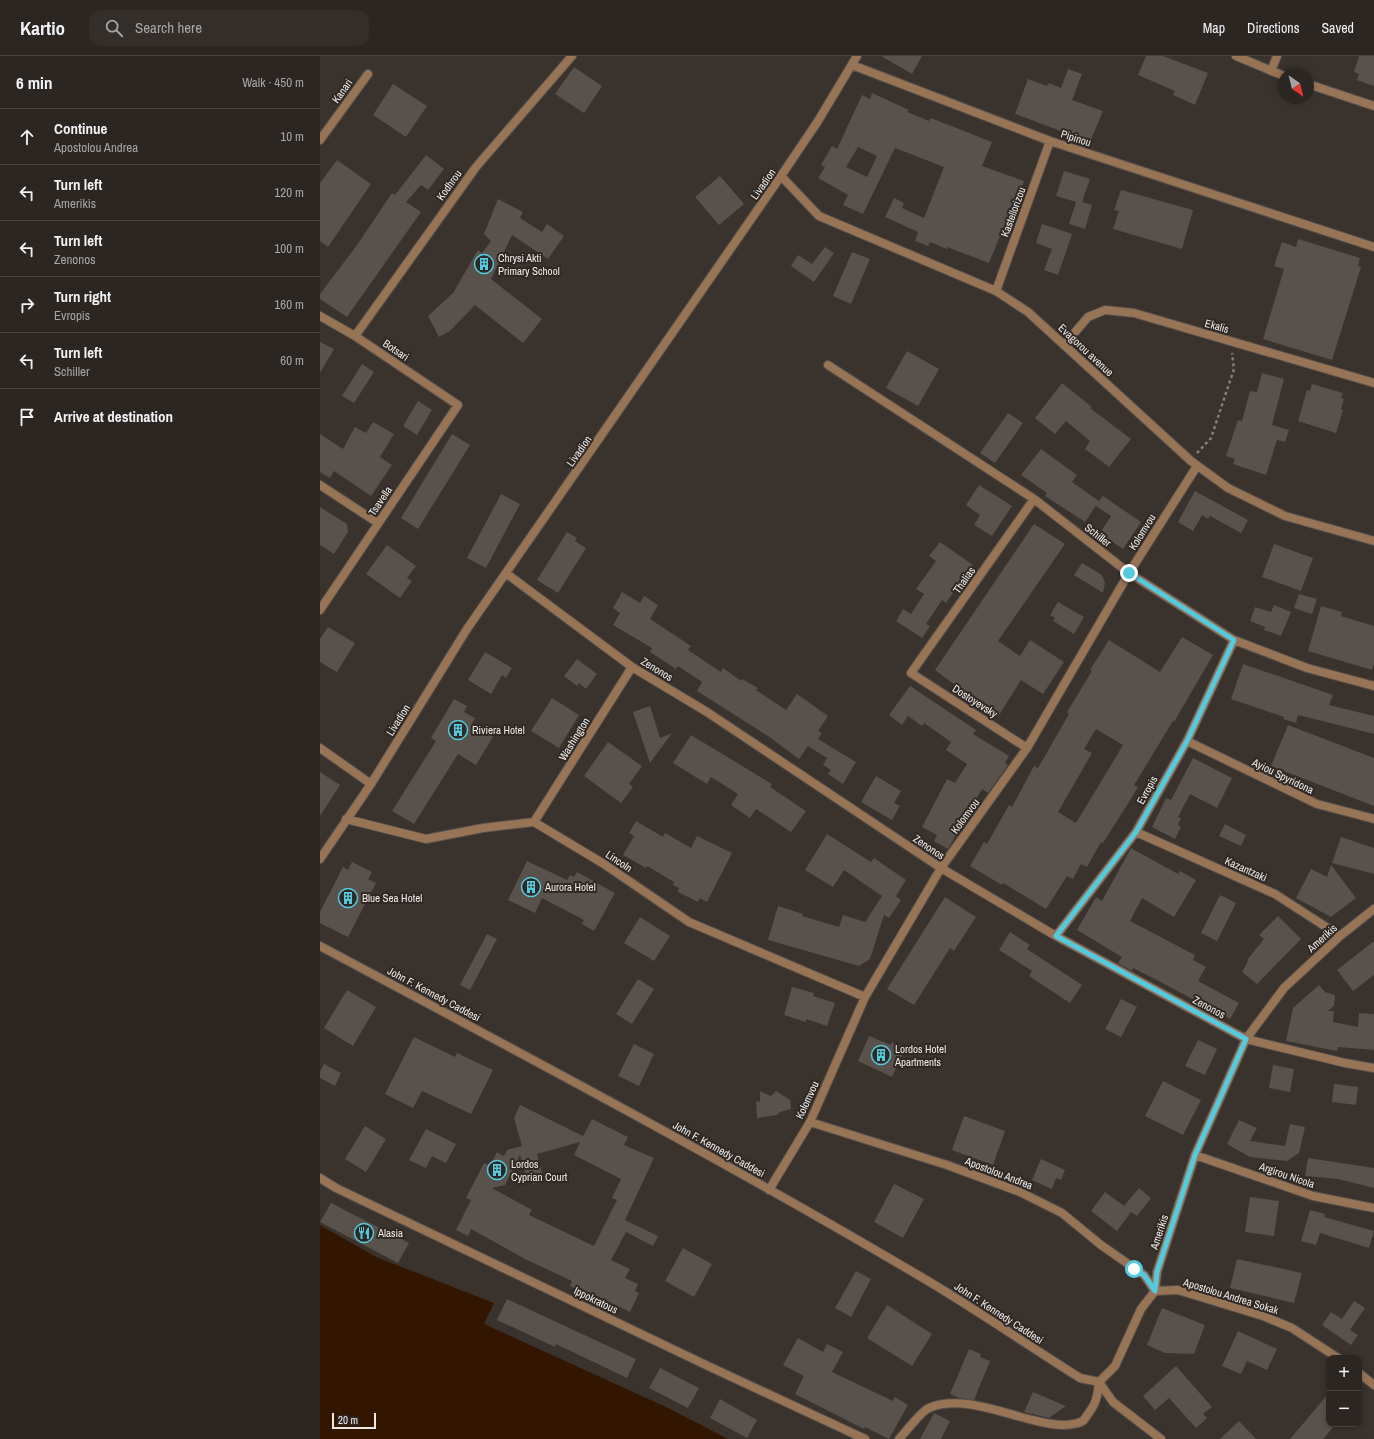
<!DOCTYPE html>
<meta charset="utf-8">
<style>
:root{--surface:#2b2622;--page:#332e2a;--text:#f1f3f6;--muted:#a6a5a5;--line:#474340}
body{margin:0;font-family:"Archivo Narrow",sans-serif;background:var(--page);color:var(--text)}
.controls{position:absolute;right:12px;bottom:12px;display:grid;overflow:hidden;border-radius:8px;box-shadow:0 2px 6px #0003}
.controls button{width:36px;height:36px;display:grid;place-items:center;padding:0;border:0;border-bottom:1px solid var(--line);background:var(--surface);color:var(--text);font:20px sans-serif}
.compass{position:absolute;left:958px;top:12px;width:36px;height:36px;border-radius:50%;background:var(--surface);box-shadow:0 2px 6px #0003;rotate:145deg}
.scale{position:absolute;left:12px;bottom:10px;width:44px;box-sizing:border-box;padding-left:4px;border:2px solid #eeeae7;border-top:0;font-size:11px;line-height:14px;white-space:nowrap;color:#eeeae7;-webkit-text-stroke:3px #2f2824;paint-order:stroke}
.stop{position:absolute;width:12px;height:12px;margin:-9px;border:3px solid #54cade;border-radius:50%;background:#fff}
.stop.end{background:#54cade;border-color:#fff;box-shadow:0 1px 4px #0008}
.list{margin:0;padding:0;list-style:none}
h2{display:flex;justify-content:space-between;align-items:center;height:52px;margin:0;padding:0 16px;font-size:17px}
h2 small{font-size:13px;font-weight:400;color:var(--muted)}
.list li{display:grid;grid-template-columns:26px 1fr auto;gap:12px;align-items:center;box-sizing:border-box;height:56px;padding:0 16px;border-top:1px solid var(--line)}
.list b{display:block;font-size:15px;white-space:nowrap}
.list p{margin:0;font-size:13px;white-space:nowrap;color:var(--muted)}
.list em{font-size:13px;font-style:normal;color:var(--muted)}
.icon{flex:none;width:22px;height:22px;fill:none;stroke:currentColor;stroke-width:2;stroke-linecap:round;stroke-linejoin:round}
.map{position:relative;flex:none;width:1054px;height:1383px;overflow:hidden}
header{display:flex;align-items:center;gap:24px;box-sizing:border-box;height:56px;padding:0 20px;background:var(--surface);border-bottom:1px solid var(--line)}
header strong{font-size:19px}
nav{display:flex;gap:22px;margin-inline-start:auto;font-size:14px}
.search{width:280px;height:36px;background:var(--page);display:flex;align-items:center;gap:10px;box-sizing:border-box;padding:0 14px;border-radius:12px;color:var(--muted);font-size:15px}
main{display:flex}
aside{flex:1;background:var(--surface)}
.map>svg:first-child{display:block}
.water{fill:#331600}
.building{fill:#58514c;fill-rule:evenodd}
.lines{fill:none;stroke-linecap:round;stroke-linejoin:round}
.minor-casing{stroke:#564f4b;stroke-width:10}
.tertiary-casing{stroke:#564f4b;stroke-width:10}
.path{stroke:#86807c;stroke-width:2.5;stroke-dasharray:3 3;stroke-linecap:butt}
.minor{stroke:#987457;stroke-width:8}
.tertiary{stroke:#987457;stroke-width:8}
.route{stroke:#54cade;stroke-width:5}
.labels{text-anchor:middle;dominant-baseline:central;stroke-width:4;stroke-linejoin:round;paint-order:stroke}
.street-label{font-size:11px;fill:#eeeae7;stroke:#2f2824}
.poi-label{font-size:11px;fill:#eeeae7;stroke:#2f2824;text-anchor:start}
</style>
<header>
<strong>Kartio</strong>
<div class="search"><svg class="icon" aria-label="search" viewBox="0 0 24 24"><circle cx="10" cy="10" r="6"/><path d="M15 15l6 6"/></svg>Search here</div>
<nav><a>Map</a><a>Directions</a><a>Saved</a></nav>
</header>
<main>
<aside>
<h2>6 min<small>Walk · 450 m</small></h2>
<ul class="list">
<li><svg class="icon" aria-label="ahead" viewBox="0 0 24 24"><path d="M12 20V5M6 11l6-6 6 6"/></svg><div><b>Continue</b><p>Apostolou Andrea</p></div><em>10 m</em></li>
<li><svg class="icon" aria-label="left" viewBox="0 0 24 24"><path d="M17 20v-9H6M10 6l-5 5 5 5"/></svg><div><b>Turn left</b><p>Amerikis</p></div><em>120 m</em></li>
<li><svg class="icon" aria-label="left" viewBox="0 0 24 24"><path d="M17 20v-9H6M10 6l-5 5 5 5"/></svg><div><b>Turn left</b><p>Zenonos</p></div><em>100 m</em></li>
<li><svg class="icon" aria-label="right" viewBox="0 0 24 24"><path d="M7 20v-9h11M14 6l5 5-5 5"/></svg><div><b>Turn right</b><p>Evropis</p></div><em>160 m</em></li>
<li><svg class="icon" aria-label="left" viewBox="0 0 24 24"><path d="M17 20v-9H6M10 6l-5 5 5 5"/></svg><div><b>Turn left</b><p>Schiller</p></div><em>60 m</em></li>
<li><svg class="icon" aria-label="arrive" viewBox="0 0 24 24"><path d="M6 21V4h12l-3 4 3 4H6"/></svg><div><b>Arrive at destination</b></div></li>
</ul>
</aside>
<div class="map">
<svg width="1054" height="1383" viewBox="0 0 1054 1383">
<rect width="100%" height="100%" fill="#39322d"/>
<path class="water" d="M0,1169l56,32 118,46 -10,21 184,84 60,31h-408z"/>
<path class="building" d="M561,0h41l-10,18z
M826,0h17l45,17 -13,32 -22,-10 2,-4 -37,-16z
M1039,0h15v30l-17,-6 2,-6 -5,-2z
M254,11l28,19 -18,27 -29,-19z
M748,13l14,5 -10,26 31,11 -13,31 -75,-28 13,-35 19,7 2,-3 12,5z
M73,28l34,22 -21,31 -33,-22z
M552,37l37,17 -2,2 22,9 2,-3 61,24 -10,24 42,15 -13,36 -8,20 -3,-1 -11,27 -42,-16v2l-17,-7 -2,4 -13,-5 3,-9 -33,-15 9,-19 10,5 -2,5 22,10 20,-51 -49,-19 -32,66 -20,-9 5,-10 -30,-17 7,-11 -4,-2 11,-19 5,3 25,-54 8,4zM538,91l19,9 -10,21 -21,-10z
M106,99l18,14 -16,21 -7,-5 -15,17 15,10 -74,105 -27,-18v-5l37,-49 35,-52 3,2z
M17,104l34,24 -43,63 -8,-6v-58z
M744,115l26,8 -8,23 10,3 -7,24 -16,-5 7,-22 -20,-6z
M400,120l24,28 -25,21 -24,-28z
M801,134l72,20 -11,39 -69,-20 6,-18 -5,-1z
M178,143l25,13 -3,6 22,14 5,-8 17,12 -16,23 -36,-24 -21,44 51,40 -19,24 -48,-38 -25,26 -11,6 -11,-21 25,-23 25,-43 4,3 9,-12 -7,-7z
M722,168l30,10 -14,41 -14,-5 8,-21 -16,-6z
M978,183l62,19 -2,8 3,1 -29,93 -69,-21 21,-70 -10,-3 8,-24 14,5z
M505,191l9,6 -20,29 -23,-16 7,-11 14,9z
M532,196l18,7 -19,45 -18,-8z
M0,286l14,7 -14,24z
M587,295l32,18 -21,37 -32,-18z
M42,308l12,8 -20,31 -12,-7z
M942,317l22,6 -12,46 17,5 -4,12 -8,-2 -11,35 -33,-11 2,-5 -9,-3 12,-36 4,1 8,-30 7,1z
M742,327l30,24 -2,1 41,31 -22,28 -24,-18 5,-8 -24,-20 -11,13 -20,-16z
M992,328l31,9 -2,5 3,1 -3,10 2,1 -7,23 -38,-12 9,-31 3,1z
M98,345l14,9 -15,25 -14,-9z
M688,357l15,10 -28,40 -15,-10z
M53,366l21,12 -14,23 12,8 -21,31 -37,-25 -4,7 -10,-6v-38l23,15 12,-22 11,6z
M132,378l18,11 -52,84 -17,-11z
M721,393l36,26 -5,7 27,19 4,-5 38,26 -18,27 -23,-16 11,-17 -15,-10 1,-2 -12,18 -40,-26 2,-3 -26,-18z
M659,429l33,21 -20,30 -18,-11 6,-10 -14,-10z
M875,435l53,29 -7,13 -31,-17 -2,3 -6,-4 -9,16 -15,-9z
M181,438l19,10 -34,64 -19,-10z
M0,451l27,17 1,8 -14,22 -14,-9z
M714,468l31,20 -67,97 22,15 10,-16 34,22 -21,32 -22,-14 -23,37 -63,-47z
M247,476l10,6 -2,3 11,7 -28,45 -21,-13z
M620,486l33,23 -27,38 -4,-3 -16,24 4,2 -8,12 -26,-17 7,-12 8,5 13,-20 -8,-5 20,-28 -7,-5z
M954,488l39,14 -12,33 -39,-14z
M67,489l29,21 -9,12 5,3 -12,17 -34,-24z
M762,507l20,12 3,8 -2,10 -29,-18z
M302,536l18,11 4,-7 14,9 -8,14 41,27 -3,4 33,22 2,-4 18,13 1,-2 16,9 -2,2 30,20 11,-16 31,22 -10,15 4,2 -4,6 38,23 -13,22 -15,-10 3,-4 -8,-5 4,-7 -19,-12 -9,13 -31,-23 -71,-45 5,-9 -24,-16 -2,3 -26,-17 2,-4 -39,-23 7,-12 -7,-5z
M979,538l18,5 -5,15 -18,-6z
M738,546l26,15 -10,17 -21,-13 2,-3 -5,-3z
M954,549l17,7 -10,24 -17,-6 1,-3 -15,-6 5,-14 16,5z
M1001,550l21,6 -1,4 33,10v37l-2,7 -64,-19z
M8,571l27,16 -18,29 -17,-10v-23z
M862,581l31,18 -39,67 -1,-1 -39,64 4,2 -9,15 -26,41 -2,-1 -14,25 -6,-3 -8,15 -6,-3 -21,33 -43,-26 -1,2 -32,-19 14,-24 3,2 22,-39 3,2 22,-41 4,2 31,-54 -2,-2 25,-41 -2,-1 19,-30 51,32zM776,673l27,16 -47,78 -18,-11 34,-59 -8,-4z
M165,596l27,16 -6,10 -4,-3 -11,19 -23,-14z
M257,603l20,15 -11,15 -7,-6 -2,3 -13,-10z
M923,608l90,31 -4,10 45,11v18l-76,-19 -2,8 -13,-4 1,-2 -53,-18z
M590,630l66,44 -3,4 36,22 -4,7 3,2 -20,28 -6,-4 -34,60 -14,-8 3,-6 -15,-8 25,-48 8,4 12,-19 -21,-14 5,-8 -27,-19 -2,3 -14,-10 -6,9 -13,-10z
M232,642l27,17 -20,33 -28,-17z
M134,643l13,7 -3,6 11,6 -3,6 21,13 -17,28 -18,-11 -44,70 -22,-13 44,-70 -5,-3z
M330,650l10,32 12,-5 -22,30 -17,-51z
M968,669l86,33v48l-103,-40z
M371,679l81,49 -2,3 36,24 -15,21 -35,-23 -6,9 -19,-13 7,-11 -27,-17 -4,7 -34,-21z
M288,686l34,24 -13,18 4,3 -12,16 -37,-27z
M873,702l39,20 -15,30 -27,-14 -12,23 3,1 -3,7 3,2 -6,12 -23,-12 14,-29 5,2z
M0,716l20,13 -20,31z
M556,720l25,15 -7,12 6,3 -8,14 -31,-18z
M316,765l27,16 2,-4 26,15 6,-12 35,17 -25,49 -7,-4 -2,4 -20,-10 1,-4 -6,-3 1,-3 -27,-16 -1,2 -23,-13 11,-19 -5,-3z
M905,768l21,11 -5,11 -22,-10z
M507,778l44,28 3,-4 32,22 -10,16 5,4 -12,18 -5,-3 -14,44 -11,7 -91,-26 10,-34 25,8 -1,2 37,11 4,-12 22,7 17,-26 -38,-26 -11,17 -28,-17z
M1021,781l33,11v26l-42,-11z
M811,792l47,26 2,-3 16,9 -22,37 -32,-19 -12,23 65,34 -2,5 13,7 -8,14 41,22 -9,16 -77,-41 -20,-10 -1,3 -14,-8 4,-6 -45,-27 19,-33 6,4z
M207,805l40,19 3,-5 4,2 3,-5 38,21 -21,38 -12,-7 2,-4 -42,-22 -7,15 -27,-13z
M32,806l20,10 -4,7 8,4 -28,54 -28,-14v-11l23,-45 5,3z
M1011,809l25,33 -25,19 -35,-19 15,-29 16,8z
M900,839l16,8 -19,38 -16,-8z
M625,841l31,20 -22,34 -4,-3 -36,57 -27,-16z
M958,860l23,23 -44,45 -15,-12 6,-11 -1,-1 17,-21 -5,-4z
M320,861l30,19 -16,25 -30,-18z
M690,876l20,13 -3,4 55,36 -12,18 -41,-27 3,-5 -33,-21z
M167,878l10,5 -27,51 -10,-5z
M1054,885v34l-21,16 -16,-21z
M318,923l16,10 -22,35 -16,-10z
M999,929l6,7 10,3 -1,11 -6,5h6l-1,11 25,5 1,-14 15,1v36l-36,-3 -1,4 -51,-10 7,-33z
M472,931l22,6 -1,3 22,7 -8,23 -21,-7v3l-22,-7z
M27,934l29,17 -23,39 -29,-18z
M801,943l16,8 -16,30 -16,-8z
M549,980l22,9 1,-3 13,6 -13,29 -34,-16z
M94,981l41,20 2,-4 36,17 -22,44 -49,-23 -9,17 -28,-14z
M878,984l19,9 -12,26 -20,-9z
M314,988l20,10 -15,32 -21,-10z
M4,1008l17,9 -6,13 -15,-8v-6z
M953,1009l21,4 -4,23 -21,-4z
M843,1025l38,19 -18,35 -38,-19z
M1014,1028l24,3 -2,18 -24,-3z
M440,1035l11,5 5,-5 14,9 1,9 -11,3 -3,3 -20,3 -1,-17 4,1z
M200,1049l63,31 9,-17 36,18 -4,8 30,13 -29,62 33,16 -5,10 -27,-14 -15,28 19,9 -5,9 13,6 -3,7 4,2 -9,19 -41,-20 -1,3 -18,-9 2,-5 -45,-21 -56,-31 -3,7 -12,-6 15,-30 -5,-2 18,-35 6,3 7,-14 7,4 3,-6 15,-4 -8,-28zM260,1086l-6,13 47,24 -9,19 5,2 -23,46 -65,-31 3,-5 -40,-22 13,-3 15,-30 7,23 4,-1 2,7 11,-3 -7,-27z
M644,1060l41,15 -12,34 -41,-15z
M919,1064l18,8 -7,13 35,5 5,-22 15,3 -6,26 -12,8 -37,-4 -23,-13z
M45,1070l21,13 -20,33 -21,-13z
M106,1073l30,15 -10,19 -14,-7 -6,12 -17,-8z
M988,1102l66,10v20l-36,-9 -33,-3z
M721,1103l24,11 -4,10 -5,-2 -4,11 -20,-9z
M574,1128l30,15 -21,39 -29,-16z
M819,1132l12,10 -14,18 -6,-4 -14,19 -26,-20 14,-19 22,16 -3,-2z
M930,1141l29,4 -5,35 -29,-4z
M11,1147l78,40 -11,20 -78,-41z
M990,1154l15,4 -1,3 50,14 -5,17 -49,-15 -4,12 -15,-4z
M363,1192l29,16 -18,33 -29,-16z
M917,1203l65,14 -8,30 -64,-15z
M536,1215l15,8 -20,38 -16,-9z
M187,1243l129,60 -9,19 -71,-34 -1,3 -58,-27z
M1034,1245l11,7 -15,22 8,5 -7,10 -29,-20 9,-13 11,7z
M567,1249l45,29 -20,32 -45,-28z
M842,1252l43,17 -11,29 -29,-1 -18,-8z
M918,1275l39,18 -10,21 -20,-9 -6,13 -19,-8z
M478,1282l25,14 4,-8 16,8 -11,20 61,29 2,-4 13,8 -19,34 -24,-12 -1,2 -69,-35 9,-18 -21,-11z
M649,1293l12,5 -1,3 10,4 -16,39 -15,-2 -9,-4z
M856,1310l36,41 -9,7 4,4 -11,10 -27,-30 -14,12 -12,-14z
M340,1312l39,20 -11,20 -39,-20z
M713,1336l33,14 -17,12 -25,-6z
M1009,1337v31h7l-13,15h-33z
M400,1343l37,21 -10,18 -37,-20z
M614,1357l16,8 -9,18h-21z
M919,1365l17,18h-36z"/>
<g class="lines">
<defs>
<path id="minor" d="M916,0l48,20
M532,9l198,76 324,106
M951,15l6,-15
M988,28l66,22
M0,84l48,-66
M676,235l54,-150
M0,260l35,20 103,69 -138,205
M35,280l121,-169 96,-111
M744,289l24,-28 17,-7 29,3 240,70
M508,309l206,134 95,74 105,67 73,28 67,18
M0,429l58,38
M187,518l125,93 75,45 234,156 115,68 190,103 99,24 29,5
M867,685l130,63 57,15
M0,692l51,36
M707,692l-116,-75 123,-174
M26,763l80,20 57,-11 51,-6 70,42 85,58 176,75
M214,766l98,-155
M816,776l139,62 65,42
M0,803l51,-75 96,-155 314,-453 37,-55 39,-65
M736,880l80,-104 51,-91 47,-101
M490,1066l137,43 73,27 42,21 39,32 43,30 11,16
M875,1099l118,41 61,12
M0,1122l16,10 372,178 157,73
M449,1134l41,-68 55,-125 76,-129 86,-120 102,-175 68,-107
M835,1235l2,-19 38,-117 51,-116 38,-51 56,-52 34,-27
M779,1326l14,20 48,37
M579,1383c7,-7 22,-28 30,-31 45,-20 118,31 154,13 12,-16 14,-19 16,-39"/>
<path id="tertiary" d="M461,120l38,40 177,75 32,21 163,149 37,27 57,28 89,25
M0,890c204,109 409,217 608,335 52,31 101,65 152,97l19,4 16,-16 26,-57 14,-18 23,-1 85,26 29,12 46,30
M1039,1317l15,12"/>
</defs>
<use href="#minor" class="minor-casing"/>
<use href="#tertiary" class="tertiary-casing"/>
<path class="path" d="M877,397l14,-15 23,-69 -2,-16"/>
<use href="#minor" class="minor"/>
<use href="#tertiary" class="tertiary"/>
</g>
<g class="lines">
<path class="route" d="M809,517l105,67 -47,101 -51,91 -80,104 190,103 -51,116 -38,117 -2,19 -11,-16 -10,-6"/>
</g>
<defs>
<symbol id="building-ring" viewBox="-11 -11 22 22"><circle r="9.5" fill="#2f2824" stroke="#54cade" stroke-width="1.5"/><path d="M-4-6H4V6H1V3H-1V6H-4ZM-2.5-4.3h1.7v1.8h-1.7ZM.8-4.3h1.7v1.8H.8ZM-2.5-1h1.7V.8h-1.7ZM.8-1h1.7V.8H.8Z" fill="#54cade"/></symbol>
<symbol id="restaurant-ring" viewBox="-11 -11 22 22"><circle r="9.5" fill="#2f2824" stroke="#54cade" stroke-width="1.5"/><path d="M-5-6h1v4h1v-4h1v4h1v-4h1v5L-1.5 .5V6h-2V.5L-5-1ZM5-6V6H3V1.5H1.5Q1.5-4 5-6Z" fill="#54cade"/></symbol>
</defs>
<g fill-rule="evenodd">
<use href="#building-ring" x="153" y="197" width="22" height="22"/>
<use href="#building-ring" x="127" y="663" width="22" height="22"/>
<use href="#building-ring" x="200" y="820" width="22" height="22"/>
<use href="#building-ring" x="17" y="831" width="22" height="22"/>
<use href="#building-ring" x="550" y="988" width="22" height="22"/>
<use href="#building-ring" x="166" y="1103" width="22" height="22"/>
<use href="#restaurant-ring" x="33" y="1166" width="22" height="22"/>
</g>
<g class="labels">
<g class="street-label">
<text transform="translate(22 35) rotate(-54)">Kanari</text>
<text transform="translate(756 82) rotate(18)">Pipinou</text>
<text transform="translate(443 128) rotate(-55)">Livadion</text>
<text transform="translate(129 129) rotate(-54)">Kodhrou</text>
<text transform="translate(693 156) rotate(-70)">Kastellorizou</text>
<text transform="translate(897 270) rotate(16)">Ekalis</text>
<text transform="translate(76 294) rotate(34)">Botsari</text>
<text transform="translate(766 294) rotate(43)">Evagorou avenue</text>
<text transform="translate(259 395) rotate(-55)">Livadion</text>
<text transform="translate(60 445) rotate(-56)">Tsavella</text>
<text transform="translate(822 476) rotate(-58)">Kolomvou</text>
<text transform="translate(778 479) rotate(38)">Schiller</text>
<text transform="translate(644 524) rotate(-55)">Thalias</text>
<text transform="translate(337 613) rotate(31)">Zenonos</text>
<text transform="translate(655 645) rotate(33)">Dostoyevsky</text>
<text transform="translate(78 664) rotate(-58)">Livadion</text>
<text transform="translate(254 683) rotate(-58)">Washington</text>
<text transform="translate(963 720) rotate(26)">Ayiou Spyridona</text>
<text transform="translate(827 734) rotate(-61)">Evropis</text>
<text transform="translate(645 760) rotate(-54)">Kolomvou</text>
<text transform="translate(609 791) rotate(34)">Zenonos</text>
<text transform="translate(299 805) rotate(34)">Lincoln</text>
<text transform="translate(926 813) rotate(24)">Kazantzaki</text>
<text transform="translate(1002 882) rotate(-42)">Amerikis</text>
<text transform="translate(114 938) rotate(28)">John F. Kennedy Caddesi</text>
<text transform="translate(889 951) rotate(28)">Zenonos</text>
<text transform="translate(487 1044) rotate(-65)">Kolomvou</text>
<text transform="translate(399 1093) rotate(29)">John F. Kennedy Caddesi</text>
<text transform="translate(679 1117) rotate(21)">Apostolou Andrea</text>
<text transform="translate(967 1119) rotate(19)">Argirou Nicola</text>
<text transform="translate(839 1176) rotate(-72)">Amerikis</text>
<text transform="translate(911 1240) rotate(17)">Apostolou Andrea Sokak</text>
<text transform="translate(276 1244) rotate(26)">Ippokratous</text>
<text transform="translate(679 1257) rotate(33)">John F. Kennedy Caddesi</text>
</g>
<g class="poi-label">
<text x="178" y="202">Chrysi Akti<tspan x="178" dy="13">Primary School</tspan></text>
<text x="152" y="674">Riviera Hotel</text>
<text x="225" y="831">Aurora Hotel</text>
<text x="42" y="842">Blue Sea Hotel</text>
<text x="575" y="993">Lordos Hotel<tspan x="575" dy="13">Apartments</tspan></text>
<text x="191" y="1108">Lordos<tspan x="191" dy="13">Cyprian Court</tspan></text>
<text x="58" y="1177">Alasia</text>
</g>
</g>
</svg>
<div class="controls">
<button>+</button>
<button>−</button>
</div>
<svg class="compass" viewBox="-18 -18 36 36"><path d="M0-13l5 13h-10z" fill="#e53935"/><path d="M0 13l5-13h-10z" fill="#a6a5a5"/></svg>
<div class="scale">20 m</div>
<div class="stop" style="left:814px;top:1213px"></div>
<div class="stop end" style="left:809px;top:517px"></div>
</div>
</main>
